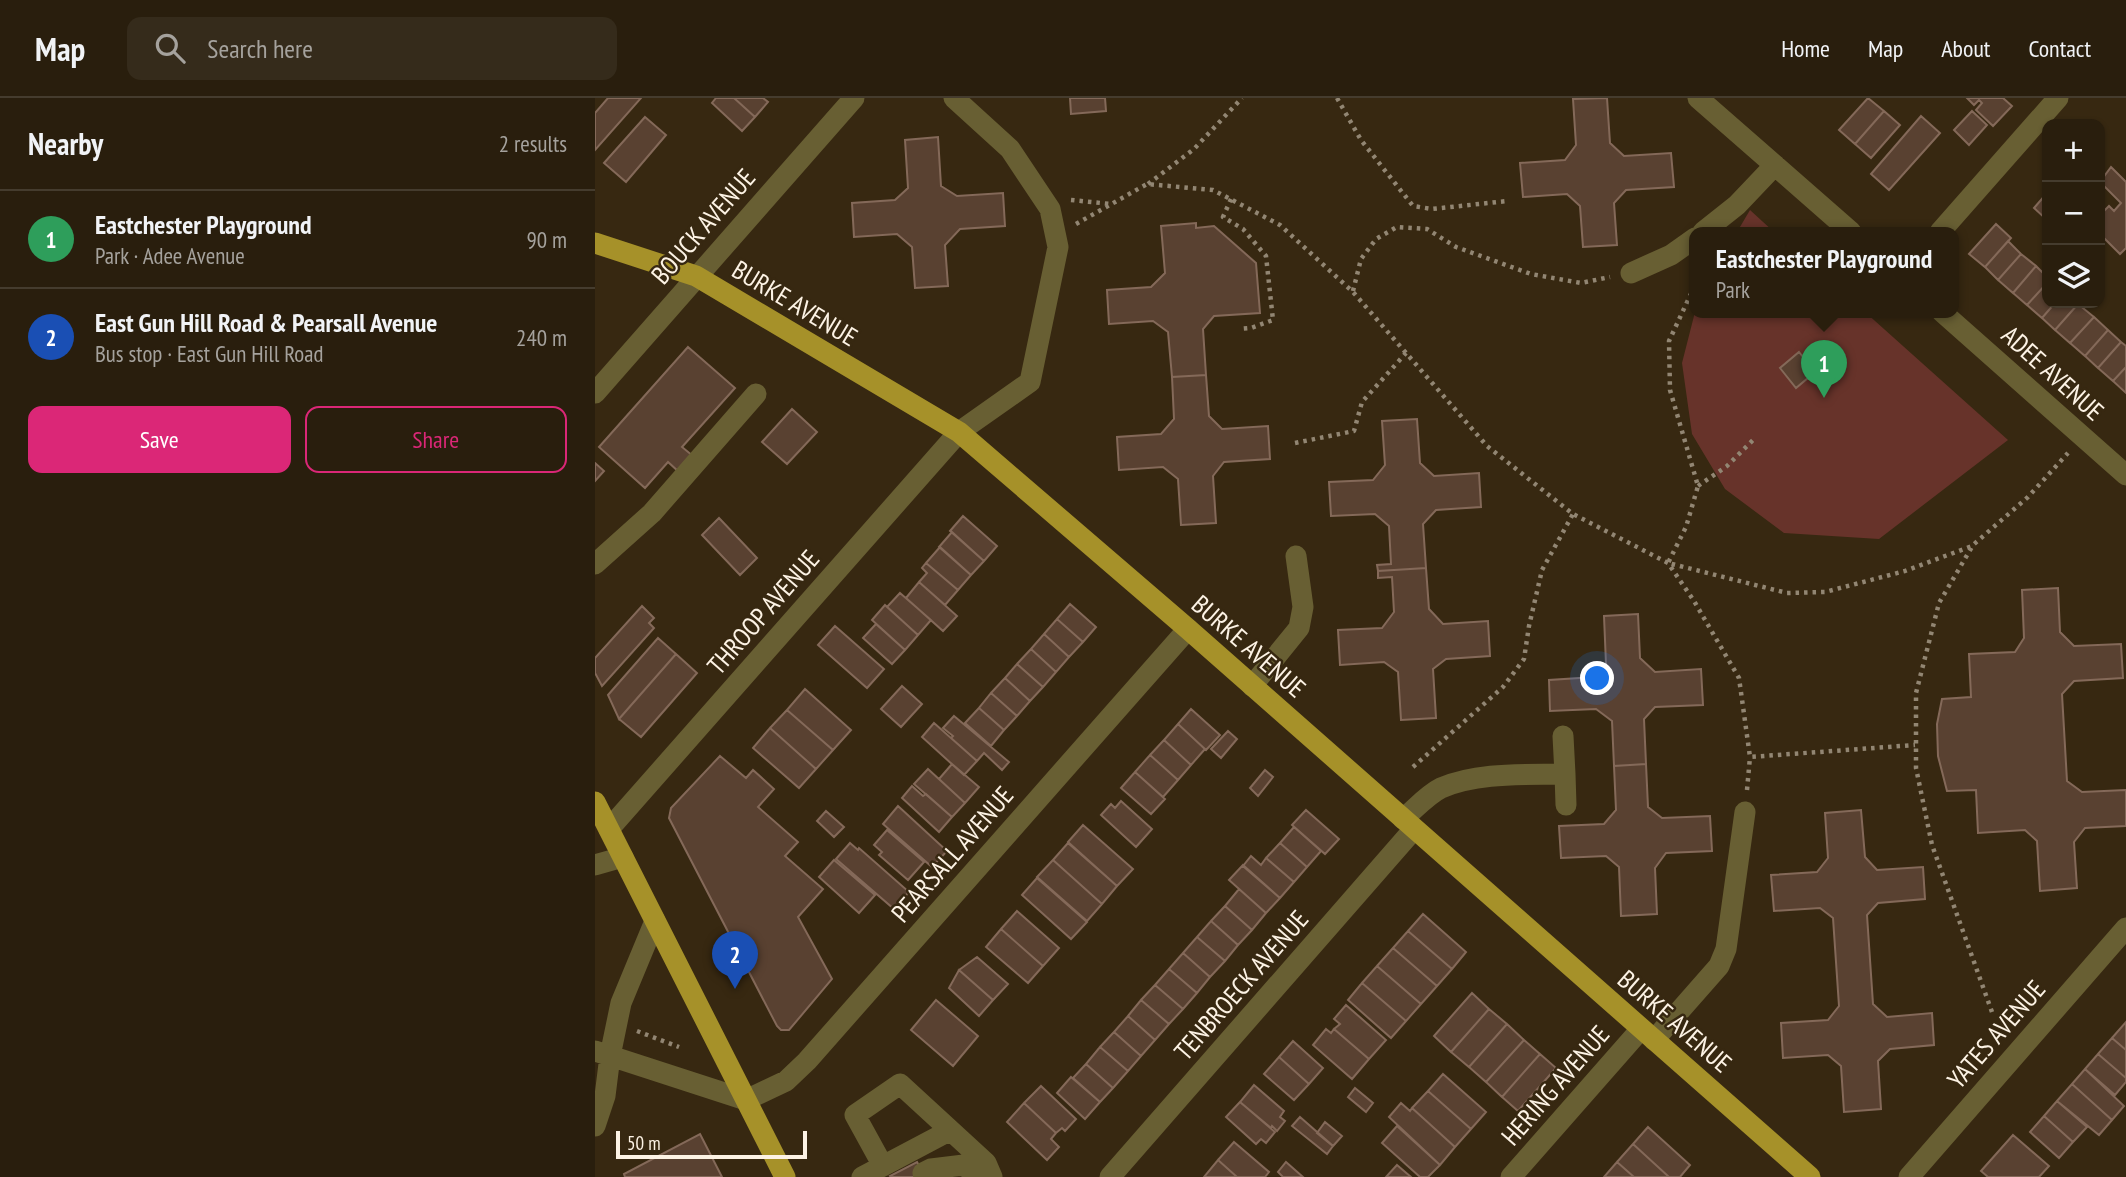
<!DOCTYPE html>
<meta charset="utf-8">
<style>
:root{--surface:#291e0d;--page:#352b1b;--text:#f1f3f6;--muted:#a5a29d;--line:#453c2e;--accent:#db2777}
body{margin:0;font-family:"PT Sans Narrow",sans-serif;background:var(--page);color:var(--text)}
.controls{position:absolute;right:21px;top:21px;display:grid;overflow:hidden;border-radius:14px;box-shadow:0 2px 5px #0004}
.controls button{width:63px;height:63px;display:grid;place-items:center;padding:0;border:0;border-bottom:2px solid var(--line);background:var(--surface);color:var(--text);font:35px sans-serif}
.scale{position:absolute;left:21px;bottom:18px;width:191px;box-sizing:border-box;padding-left:7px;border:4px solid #fdf3e5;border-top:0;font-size:19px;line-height:24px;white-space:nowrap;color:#fdf3e5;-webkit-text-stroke:5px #372811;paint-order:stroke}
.you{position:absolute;left:1003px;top:581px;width:24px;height:24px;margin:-18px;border:5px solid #fff;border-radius:50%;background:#1a73e8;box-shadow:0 0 0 10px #1a73e833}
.badge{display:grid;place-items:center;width:46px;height:46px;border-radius:50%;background:var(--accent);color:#fff;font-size:23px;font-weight:700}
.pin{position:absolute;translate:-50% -58px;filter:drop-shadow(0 2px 4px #0008)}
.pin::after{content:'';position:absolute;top:37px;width:24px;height:21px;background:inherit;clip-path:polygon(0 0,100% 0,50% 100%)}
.popup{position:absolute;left:1094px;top:129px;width:270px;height:91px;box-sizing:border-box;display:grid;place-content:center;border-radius:14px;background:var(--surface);filter:drop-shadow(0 2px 5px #0005);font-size:23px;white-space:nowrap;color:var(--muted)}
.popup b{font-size:26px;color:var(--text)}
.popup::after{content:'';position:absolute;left:50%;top:100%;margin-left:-14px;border:14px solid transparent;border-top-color:var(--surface)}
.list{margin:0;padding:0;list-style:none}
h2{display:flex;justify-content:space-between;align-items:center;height:91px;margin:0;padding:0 28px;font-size:30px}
h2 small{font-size:23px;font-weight:400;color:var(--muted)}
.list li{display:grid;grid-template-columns:46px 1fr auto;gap:21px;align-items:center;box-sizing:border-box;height:98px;padding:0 28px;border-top:2px solid var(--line)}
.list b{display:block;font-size:26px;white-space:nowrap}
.list p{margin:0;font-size:23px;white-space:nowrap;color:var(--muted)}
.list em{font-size:23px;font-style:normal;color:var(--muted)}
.actions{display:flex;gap:14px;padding:21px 28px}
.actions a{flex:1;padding:16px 0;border:2px solid var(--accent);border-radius:14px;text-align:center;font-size:24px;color:var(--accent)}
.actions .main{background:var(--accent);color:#fff}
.icon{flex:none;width:38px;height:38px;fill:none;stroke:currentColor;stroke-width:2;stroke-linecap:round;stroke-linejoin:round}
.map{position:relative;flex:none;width:1531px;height:1079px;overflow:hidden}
header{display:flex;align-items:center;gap:42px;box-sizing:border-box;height:98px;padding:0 35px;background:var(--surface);border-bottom:2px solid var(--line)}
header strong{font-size:33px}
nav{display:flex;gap:38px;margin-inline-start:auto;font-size:24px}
.search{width:490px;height:63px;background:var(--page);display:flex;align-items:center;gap:18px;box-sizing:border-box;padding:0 24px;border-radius:14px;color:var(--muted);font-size:26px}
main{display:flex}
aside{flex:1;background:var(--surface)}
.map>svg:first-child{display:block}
.green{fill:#67332a}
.building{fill:#594131;stroke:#846959;stroke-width:2}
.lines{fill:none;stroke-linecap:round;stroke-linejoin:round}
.path{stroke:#928673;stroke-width:4.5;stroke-dasharray:3.5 5;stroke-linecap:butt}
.minor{stroke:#685f33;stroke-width:21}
.major{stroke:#a69129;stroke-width:21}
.labels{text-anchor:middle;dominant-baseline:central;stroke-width:5;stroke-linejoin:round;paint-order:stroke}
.street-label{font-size:26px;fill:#fdf3e5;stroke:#372811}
</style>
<header>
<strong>Map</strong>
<div class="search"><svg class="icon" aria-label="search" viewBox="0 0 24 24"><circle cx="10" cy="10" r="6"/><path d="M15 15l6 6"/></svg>Search here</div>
<nav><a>Home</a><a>Map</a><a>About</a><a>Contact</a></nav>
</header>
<main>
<aside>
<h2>Nearby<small>2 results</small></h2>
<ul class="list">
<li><span class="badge" style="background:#2e9e5b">1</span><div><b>Eastchester Playground</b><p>Park · Adee Avenue</p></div><em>90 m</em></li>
<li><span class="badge" style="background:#1a4fb4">2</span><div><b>East Gun Hill Road &amp; Pearsall Avenue</b><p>Bus stop · East Gun Hill Road</p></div><em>240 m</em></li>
</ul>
<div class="actions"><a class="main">Save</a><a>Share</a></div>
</aside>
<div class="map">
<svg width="1531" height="1079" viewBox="0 0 1531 1079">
<rect width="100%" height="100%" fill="#372811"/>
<path class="green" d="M1155,112l24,22h-37z
M1100,214h170l143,128 -129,99 -95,-6 -59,-44 -33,-55 -10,-71z"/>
<path class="building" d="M13,0h33l-46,52v-37z
M121,0h18l21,19 -13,14 -30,-28z
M139,0h29l5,4 -13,15z
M475,0h35l1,13 -35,3z
M1012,0l3,45 14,13 47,-3 3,34 -48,3 -12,13 3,42 -34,2 -3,-41 -13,-12 -44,3 -3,-34 45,-3 11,-15 -3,-46z
M1273,0l16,13 -29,33 -16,-14z
M1372,0h36l9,8 -19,20 -17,-16 6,-7 -3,-3 -5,5z
M1289,13l16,14 -29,33 -16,-14z
M1377,13l15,14 -18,20 -15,-15z
M1326,18l19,17 -51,57 -18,-16z
M50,19l21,18 -40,47 -22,-19z
M343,39l3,49 16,10 46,-3 2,33 -45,3 -15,16 3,41 -33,2 -3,-41 -15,-13 -43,3 -2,-34 43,-3 13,-12 -3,-48z
M1516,69l15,15v66l-6,6 -20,-20v-19l9,-9 5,5 7,-8 -21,-21z
M1452,95v27l-13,-12z
M601,125v5l18,-2 42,37 4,50 -46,3 -11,13 3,46 -34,2 -4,-45 -15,-11 -44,3 -2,-34 44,-3 14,-14 -4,-47z
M1401,126l15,14 -26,29 -16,-13z
M1413,143l13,13 -23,26 -13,-13z
M1426,156l15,12 -23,27 -15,-13z
M1441,168l11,11v6l-20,22 -14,-12z
M1452,185v20h8l-13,15 -15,-13z
M1460,205l23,1 -23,26 -13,-12z
M1483,206l16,13 -24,26 -15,-13z
M1499,219l14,13 -23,26 -15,-13z
M1513,232l13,12 -23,26 -13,-12z
M1526,244l5,4v21l-13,14 -15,-13z
M93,249l47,41 -53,59 11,9 -14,16 -11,-10 -23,26 -46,-41z
M1204,254l16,20 -19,16 -16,-20z
M1531,269v26l-13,-12z
M611,277l3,41 13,13 46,-3 2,33 -46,3 -11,14 3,47 -35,2 -3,-46 -15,-12 -44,3 -2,-33 44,-3 13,-15 -2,-42z
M197,311l25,23 -30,32 -25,-22z
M822,321l3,44 14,13 45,-3 2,34 -45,3 -13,14 3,44 -48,3 -1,-6 14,-1 -2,-38 -14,-12 -44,2 -2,-34 44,-2 12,-15 -3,-44z
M0,365l9,8 -9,10z
M368,418l34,30 -13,15 -34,-30z
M124,420l38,40 -17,17 -38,-40z
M357,434l32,29 -13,14 -32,-28z
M345,449l31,28 -13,15 -32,-27z
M331,465l32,27 -13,15 -26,-23 8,-9 -5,-5z
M831,470l3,41 14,15 45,-3 2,35 -44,3 -13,10 3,49 -35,2 -3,-48 -14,-10 -44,3 -2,-35 44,-2 12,-16 -2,-35 -14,1v-7z
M324,484l38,34 -14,15 -37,-33z
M1463,490l2,44 14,14 47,-2 2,34 -49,3 -12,13 5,87 15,11 44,-2v36l-41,2 -11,14 3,46 -37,3 -3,-50 -12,-11 -47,3 -2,-43 -29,1 -9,-35 -1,-32 5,-25 29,-2 -2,-43 46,-2 9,-14 -2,-48z
M305,495l31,27 -13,15 -31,-28z
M475,506l26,23 -13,15 -26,-23z
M290,507l33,30 -13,15 -33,-30z
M47,508l12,12 -5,5 5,5 -52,58 -7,-13v-15z
M1043,516l2,44 15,14 46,-3 2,36 -48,2 -11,12 2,45 -32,2 -2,-45 -16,-12 -46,2 -1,-31 46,-3 11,-13 -2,-48z
M462,521l26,23 -14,15 -25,-23z
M281,526l29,26 -13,14 -29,-26z
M240,528l49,43 -17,19 -49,-43z
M449,536l25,23 -13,15 -25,-23z
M63,540l18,16 -57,65 -11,-24z
M436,551l25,23 -13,15 -26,-23z
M81,556l21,19 -56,64 -22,-18z
M422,566l26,23 -13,14 -25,-23z
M410,580l25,23 -13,15 -26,-23z
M307,588l20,18 -21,23 -20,-18z
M210,591l46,41 -18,20 -46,-40z
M396,595l26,23 -13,14 -25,-22z
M384,610l25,22 -13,16 -26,-23z
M596,611l29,26 -14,15 -28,-26z
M192,612l46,40 -17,19 -46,-41z
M359,618l55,46 -7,8 -18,-17 -7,8 -26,-23 2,-2 -10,-8z
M339,625l43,38 -13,14 -42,-38z
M583,626l27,25 -14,16 -27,-25z
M175,630l46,41 -17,19 -46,-40z
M633,633l9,8 -16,19 -10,-9z
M569,642l27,25 -13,15 -28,-25z
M555,657l28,25 -15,17 -28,-25z
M125,658l26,22 7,-8 21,19 -16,18 40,35 -13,14 38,33 -25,28 34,62 -43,51h-8l-4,-4 -108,-208 2,-10z
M357,666l27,23 -14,16 -26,-24z
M1051,666l2,43 14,11 48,-2 2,35 -46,2 -11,15 2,46 -36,2 -2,-49 -13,-11 -45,2 -2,-32 45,-2 12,-14 -2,-44z
M333,671l37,34 -13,14 -38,-33z
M670,672l8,7 -15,19 -8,-8z
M540,674l30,27 -14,15 -30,-26z
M317,688l11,10 3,-2 26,23 -13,15 -37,-34z
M526,703l31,28 -16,18 -35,-32 10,-11 4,4z
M303,708l49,45 -15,16 -49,-43z
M711,712l33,29 -14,15 -33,-29z
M1266,712l4,47 12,13 46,-3 2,32 -47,4 -11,12 6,89 14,13 45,-4 2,32 -44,4 -12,12 3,48 -37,3 -3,-46 -13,-11 -45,3 -2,-35 47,-3 11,-14 -6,-88 -13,-10 -46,3 -3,-36 46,-3 11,-14 -3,-45z
M231,713l18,16 -10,10 -17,-16z
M488,727l50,44 -16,17 -49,-44z
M699,729l27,24 -14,16 -27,-24z
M292,732l37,32 -16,18 -29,-25 3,-3 -8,-7z
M255,745l8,7 1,-2 50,44 -15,17 -58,-50z
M473,745l49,43 -15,18 -49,-44z
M685,745l27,24 -13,15 -28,-24z
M656,758l10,9 5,-7 28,24 -14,16 -37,-32z
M239,762l41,35 -16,18 -40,-36z
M458,762l49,44 -15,17 -50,-44z
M648,767l37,33 -14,15 -37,-33z
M442,780l50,44 -16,17 -49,-44z
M644,791l27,24 -14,17 -27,-24z
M630,808l27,24 -14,15 -27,-24z
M422,813l42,37 -16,18 -42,-37z
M828,816l43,38 -14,17 -44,-38z
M616,823l27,24 -13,16 -28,-24z
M406,831l42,37 -15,17 -42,-36z
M813,833l44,38 -15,17 -44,-38z
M602,839l28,24 -15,16 -27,-24z
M798,850l44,38 -16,18 -44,-38z
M588,855l27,24 -13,16 -28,-24z
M382,859l31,27 -15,16 -34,-30z
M782,868l44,38 -15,17 -44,-38z
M574,871l28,24 -14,16 -28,-24z
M364,872l34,30 -14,16 -30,-28z
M767,885l44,38 -15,17 -43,-38z
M560,887l28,24 -14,15 -28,-24z
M877,895l17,16 -38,43 -17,-16z
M341,902l42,36 -25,30 -42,-36z
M546,902l28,24 -14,16 -27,-24z
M751,907l40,35 -17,19 -35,-30 6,-5 -6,-5z
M894,911l18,15 -38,43 -18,-15z
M533,918l27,24 -14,16 -27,-24z
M1531,924v28l-14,-12z
M912,926l17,16 -38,42 -17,-15z
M731,931l5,4 3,-4 35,30 -17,20 -39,-34z
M519,934l27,24 -13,15 -28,-24z
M1517,940l14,12v28l-28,-24z
M929,942l16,14 -38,43 -16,-15z
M698,943l30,27 -14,16 -30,-27z
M505,949l28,24 -15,17 -27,-24z
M945,956l16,14 -38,43 -16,-14z
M1503,956l28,24v4l-11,13 -30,-26z
M684,959l30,27 -15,16 -30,-26z
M491,966l27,24 -13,14 -27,-24z
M1490,971l39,37 -12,14 -40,-36z
M848,976l43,38 -15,17 -43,-38z
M476,979l29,25 -15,17 -28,-26z
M1477,986l40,36 -13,15 -42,-34z
M659,987l30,26 -4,6 5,4 -8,10 -5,-5 -1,2 -31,-26z
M446,988l35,33 -11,12 -3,-3 -6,5 -32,-30z
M760,990l18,15 -7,9 -18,-15z
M833,993l43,38 -16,18 -43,-39z
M1462,1003l30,26 -14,15 -29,-26z
M645,1004l35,30 -9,11 -5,-4 -5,5 -30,-27z
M429,1005l32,30 -5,6 8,8 -12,13 -40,-38z
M806,1005l9,8 2,-3 43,39 -15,18 -51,-48z
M1449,1018l29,26 -14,16 -29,-26z
M705,1019l33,29 -6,8 -35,-28z
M730,1024l17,14 -9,10 -16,-13z
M802,1028l43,39 -12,12h-8l-38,-34z
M1053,1029l42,38 -10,12h-11l-36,-33z
M105,1036l22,43h-97l-1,-3z
M1418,1037l36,31 -10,11h-51l-7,-6z
M639,1044l35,30 -4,5h-28l-19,-17z
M1038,1046l36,33h-35l-17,-15z
M623,1062l19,17h-33z
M322,1064l8,15h-34l-1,-1z
M691,1064l17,15h-20l-5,-5z
M1022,1064l17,15h-30z
M802,1067l14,12h-25z"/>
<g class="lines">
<path class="path" d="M742,0l24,42 52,66 19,3 75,-8
M553,86l46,-35 48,-51
M636,101l-8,18 20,12 23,27 7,64 -22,8 -12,1
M476,102l40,4
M481,126l71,-40 66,6 67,35 73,67 134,154 86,68 95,49 26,38 45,77 11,79 165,-12
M1100,187l-26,56 1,49 28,96 -12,41 -18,36 119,30 38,-1 80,-21 67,-25
M758,193l8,-32 15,-20 21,-12 30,2 29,18 75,27 50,9 29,-6
M700,345l59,-12 8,-29 44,-49
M1103,388l29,-20 27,-27
M818,669l90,-80 21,-28 5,-33 13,-56 31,-56
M1152,692l3,-33
M1397,914l-60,-167 -16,-77v-75l23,-90 34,-58 55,-48 40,-44
M42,933l42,16"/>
<path class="minor" d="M1103,0l153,134
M1108,134l34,-27 38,-40
M1345,134l118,-134
M1036,175l40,-18 24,-17
M1347,214l184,163
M0,295l259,-295
M0,466l57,-51 104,-119
M657,588l47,-58 4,-21 -7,-51
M970,676l1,31
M808,721c12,-10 24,-24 38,-31 37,-16 84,-13 124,-14l-2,-38
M14,731l350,-397 71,-50 28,-135 -8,-38 -40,-60 -56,-51
M0,767l28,-8
M1059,942l65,-74 7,-17 19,-137
M0,953l151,49 40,-19 21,-20 381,-432
M0,1028l10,-30 5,-40 11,-53 34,-82
M288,1068l-28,-51 45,-31 86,79 6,14
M328,1075l8,-4 33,-4 14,12
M267,1079l87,-46
M515,1079l304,-348
M916,1079l130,-148
M1314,1079l217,-249"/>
<path class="major" d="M0,145l101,33 263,156 229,197 622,548
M0,704l190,375"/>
</g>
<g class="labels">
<g class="street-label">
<text transform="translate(108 128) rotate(-49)">BOUCK AVENUE</text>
<text transform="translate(200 205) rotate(31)">BURKE AVENUE</text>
<text transform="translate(1458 275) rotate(42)">ADEE AVENUE</text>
<text transform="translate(168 514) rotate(-49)">THROOP AVENUE</text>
<text transform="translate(654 548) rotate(41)">BURKE AVENUE</text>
<text transform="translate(357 756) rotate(-49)">PEARSALL AVENUE</text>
<text transform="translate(646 887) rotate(-49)">TENBROECK AVENUE</text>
<text transform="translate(1080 923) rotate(41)">BURKE AVENUE</text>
<text transform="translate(1401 936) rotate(-49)">YATES AVENUE</text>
<text transform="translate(960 987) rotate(-49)">HERING AVENUE</text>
</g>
</g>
</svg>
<div class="controls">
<button>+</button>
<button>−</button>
<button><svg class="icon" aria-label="layers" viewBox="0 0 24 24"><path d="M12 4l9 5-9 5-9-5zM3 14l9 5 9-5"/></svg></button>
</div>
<div class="scale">50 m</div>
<div class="you"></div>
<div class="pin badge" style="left:1229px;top:300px;background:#2e9e5b">1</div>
<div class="popup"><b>Eastchester Playground</b>Park</div>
<div class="pin badge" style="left:140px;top:891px;background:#1a4fb4">2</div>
</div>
</main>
